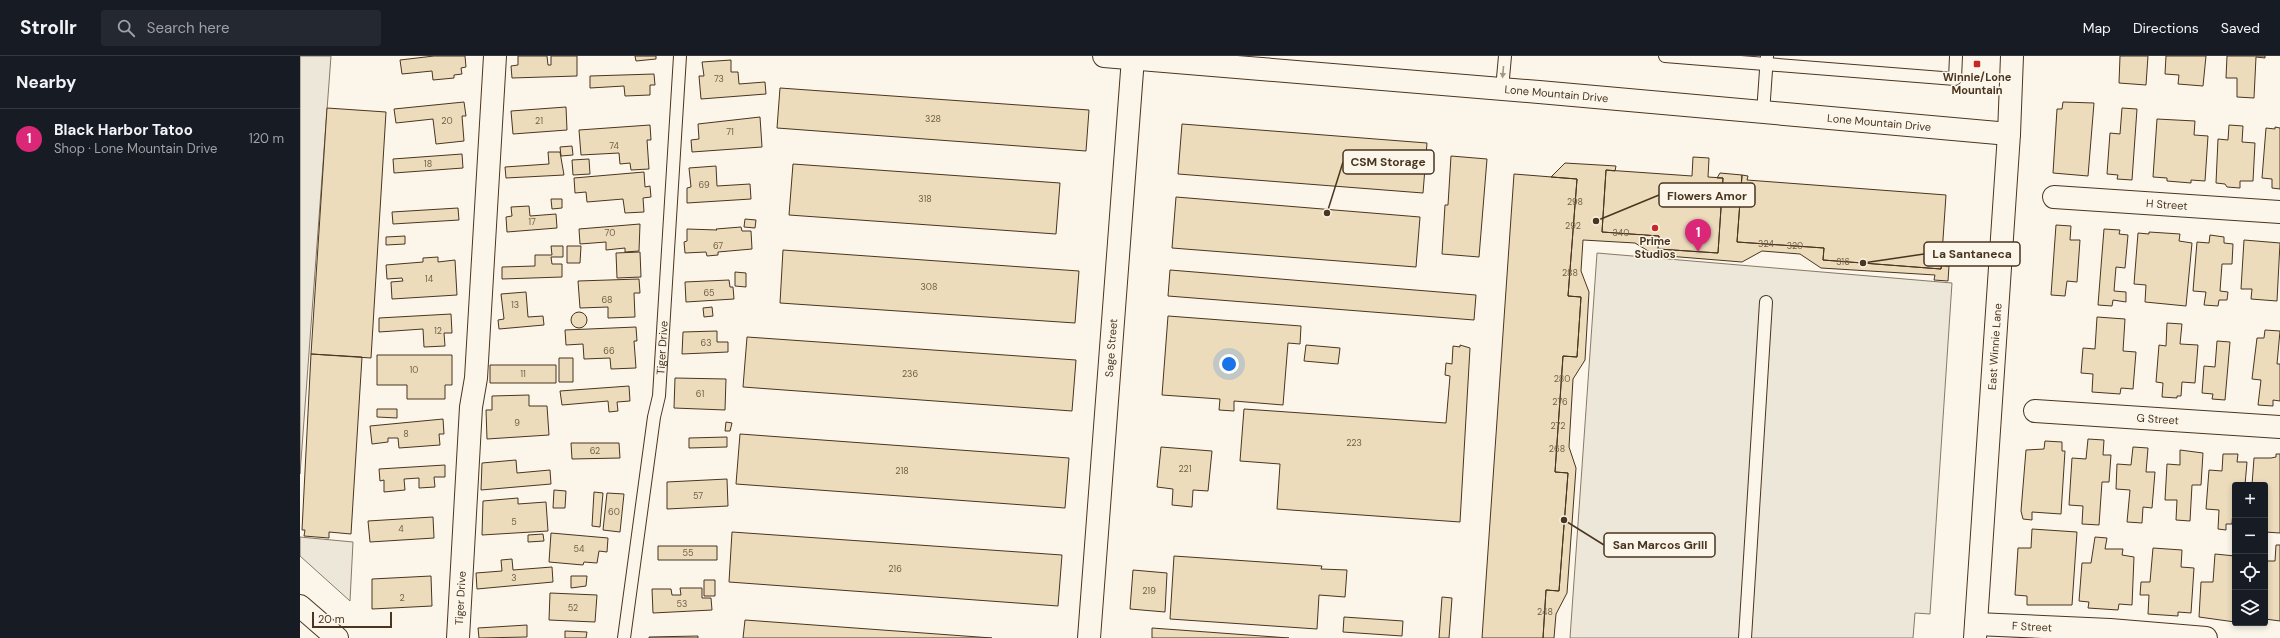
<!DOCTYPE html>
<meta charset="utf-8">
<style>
:root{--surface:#171b24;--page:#242831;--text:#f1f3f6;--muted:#9ea1a6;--line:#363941;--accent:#db2777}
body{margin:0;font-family:"DM Sans",sans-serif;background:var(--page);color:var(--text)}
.controls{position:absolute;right:12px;bottom:12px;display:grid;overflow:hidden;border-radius:4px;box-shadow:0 2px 6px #0003}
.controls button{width:36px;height:36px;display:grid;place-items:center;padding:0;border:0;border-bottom:1px solid var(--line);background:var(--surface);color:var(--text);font:20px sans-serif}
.scale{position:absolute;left:12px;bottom:10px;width:80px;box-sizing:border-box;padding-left:4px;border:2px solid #4a3520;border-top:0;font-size:11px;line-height:14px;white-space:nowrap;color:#4a3520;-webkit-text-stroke:3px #fbf6e9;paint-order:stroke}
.you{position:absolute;left:929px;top:308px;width:14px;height:14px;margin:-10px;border:3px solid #fff;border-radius:50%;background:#1a73e8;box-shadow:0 0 0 6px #1a73e833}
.badge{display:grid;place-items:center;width:26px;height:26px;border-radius:50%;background:var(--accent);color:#fff;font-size:13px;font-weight:700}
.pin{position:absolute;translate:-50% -33px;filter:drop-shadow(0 1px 2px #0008)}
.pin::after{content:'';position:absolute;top:21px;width:14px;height:12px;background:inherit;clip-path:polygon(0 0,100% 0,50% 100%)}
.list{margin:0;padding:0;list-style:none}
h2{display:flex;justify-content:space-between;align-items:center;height:52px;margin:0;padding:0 16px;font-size:17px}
h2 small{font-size:13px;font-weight:400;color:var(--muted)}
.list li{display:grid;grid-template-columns:26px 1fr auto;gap:12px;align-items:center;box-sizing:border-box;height:60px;padding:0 16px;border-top:1px solid var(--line)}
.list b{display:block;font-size:15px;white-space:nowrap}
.list p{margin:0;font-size:13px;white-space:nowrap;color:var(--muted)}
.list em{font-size:13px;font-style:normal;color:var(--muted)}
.icon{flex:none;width:22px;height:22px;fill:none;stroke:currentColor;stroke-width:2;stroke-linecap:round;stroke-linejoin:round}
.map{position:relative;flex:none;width:1980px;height:582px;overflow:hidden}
header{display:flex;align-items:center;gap:24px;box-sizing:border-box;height:56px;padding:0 20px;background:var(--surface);border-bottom:1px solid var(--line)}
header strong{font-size:19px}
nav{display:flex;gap:22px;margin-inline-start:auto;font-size:14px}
.search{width:280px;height:36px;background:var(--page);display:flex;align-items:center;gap:10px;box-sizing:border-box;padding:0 14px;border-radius:4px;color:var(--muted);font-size:15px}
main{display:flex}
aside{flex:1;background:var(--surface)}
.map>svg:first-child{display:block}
.parking{fill:#ede7d9;stroke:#887966}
.building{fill:#ecdcbc;stroke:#4a3520}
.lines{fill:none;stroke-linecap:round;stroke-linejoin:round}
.lane-casing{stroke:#4a3520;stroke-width:14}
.street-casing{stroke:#4a3520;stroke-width:24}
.secondary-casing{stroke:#4a3520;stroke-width:24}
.lane{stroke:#fbf6e9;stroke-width:12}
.street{stroke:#fbf6e9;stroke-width:22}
.secondary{stroke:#fbf6e9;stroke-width:22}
.oneway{fill:#a29684}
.poi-dot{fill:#c62828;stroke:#fbf6e9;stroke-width:1.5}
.labels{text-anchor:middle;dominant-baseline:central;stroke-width:3;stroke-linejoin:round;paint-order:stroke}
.number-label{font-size:9px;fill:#725f47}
.poi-label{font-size:11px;font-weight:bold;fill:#4a3520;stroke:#fbf6e9}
.street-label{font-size:11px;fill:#4a3520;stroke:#fbf6e9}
.leader{fill:none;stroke:#4a3520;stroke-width:1.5}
.callout-dot{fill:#4a3520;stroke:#fbf6e9;stroke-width:1.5}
.callout{fill:#fbf6e9;stroke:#4a3520;stroke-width:1.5}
.callout-label{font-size:12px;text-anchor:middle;font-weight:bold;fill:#4a3520}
</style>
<header>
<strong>Strollr</strong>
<div class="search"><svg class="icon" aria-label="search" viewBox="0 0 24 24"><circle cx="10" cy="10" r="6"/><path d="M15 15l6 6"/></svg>Search here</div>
<nav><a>Map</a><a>Directions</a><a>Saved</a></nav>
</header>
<main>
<aside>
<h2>Nearby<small></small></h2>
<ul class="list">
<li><span class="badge">1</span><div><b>Black Harbor Tatoo</b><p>Shop · Lone Mountain Drive</p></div><em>120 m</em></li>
</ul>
</aside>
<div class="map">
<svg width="1980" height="582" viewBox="0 0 1980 582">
<rect width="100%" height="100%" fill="#fbf6e9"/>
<path class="parking" d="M0,0h31l-31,418z
M1297,197l355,30 -22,331 -15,-1 -2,25h-343z
M0,481l53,5 -3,59 -50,-45z"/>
<path class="building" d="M134,0h31l1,11 -5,1 1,6 -8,1v3l-21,2 -1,-9 -30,3 -2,-14z
M218,0h29l1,9h3v-9h26v20l-65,2 -1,-12 7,-1z
M335,0h21v3l-20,2z
M1820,0h28l-2,29 -27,-2z
M1866,0h40l-3,30 -25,-2 1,-9 -14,-1z
M1927,0h38v2l-9,-1 -2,41 -17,-1v-19h-11z
M431,4v12h7l1,12 26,-2 1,12 -65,5 -2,-23h5l-2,-14z
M354,18l1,11h-5v10l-25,1 -1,-10 -34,2v-12z
M480,32l309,22 -3,41 -309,-23z
M164,46l2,14h-4l2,25 -28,3 -3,-25 -37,4 -2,-14z
M1763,46l31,1 -6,73 -35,-3 4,-64h5z
M266,51l1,23 -54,4 -2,-23z
M27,52l59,4 -15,246 -60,-4z
M1822,52l15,1 -5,71 -15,-1 1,-4 -11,-1 3,-41 10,1z
M460,61l2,30 -70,5 -1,-12 8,-1 -1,-15z
M1857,63l38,2 -1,14 14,1 -3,45 -14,-1v3l-24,-2v-3l-14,-1z
M882,68l245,19 -4,50 -245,-19z
M350,69l1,15h-4l2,29 -18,1 -1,-7 -10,1 -1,-11 -38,2 -2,-25z
M1929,69l14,1 -1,16 13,1 -2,38h-13v7l-13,-1 -2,-3 -9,-1 2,-44 10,1z
M1975,71l5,1v61l-8,-1v-9l-10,-1 4,-50 9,1z
M272,90l1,9 -12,1 -1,-9z
M248,96h12l4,23 -58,3 -1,-11 44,-3z
M162,98l1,14 -69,5 -1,-14z
M1151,100l36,3 -8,98 -37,-3 3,-49h3z
M1393,101l16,1 -1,19 15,1 -5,75 -60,-4 1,-13 -57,-4 4,-62 86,6z
M289,103l1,15 -17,1 -1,-15z
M1265,107l51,3 -1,5 -9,-1 -4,62 57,4 -1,13 60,4 5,-75h-6l3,-5 22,2 -5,67 87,6 -1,12 118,9 2,-19 3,5 -1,11h4l-1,15 -14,-1 1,-5 -114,-7 -21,-14 -38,-3 -20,11 -87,-7 -20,-12 -52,-3 -2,31 8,21 -4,68 -12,19 -4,68 7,21 -9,125 -11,21 -2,24h-11l3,-48 13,1 9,-118 -13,-1 8,-116 14,1 4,-60 -13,-1 9,-117 -26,-2z
M493,108l267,19 -4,51 -267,-19z
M416,110l1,20 33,-2 1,15 -64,4v-15l4,-1 -2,-19z
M344,116l1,15 5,-1 1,11 -8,1 1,14 -19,1 -2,-14 -36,3 -1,-10 -11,1 -1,-15z
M1214,118l63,5 -9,117 13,1 -4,60 -14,-1 -8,116 13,1 -9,118 -13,-1 -3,48h-61z
M1442,119l6,1 -1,4 199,15 -5,74 -118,-9 1,-12 -87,-6z
M876,141l244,20 -4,50 -244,-19z
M251,143h11v9l-10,1z
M229,150l1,10 26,-2 1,14 -50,4 -1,-15 6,-1 -1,-9z
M158,152l1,12 -66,4 -1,-12z
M445,163l11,1 -1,8 -11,-1z
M340,168l-1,27 -14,1v-4l-19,2v-8l-26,2 -1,-15z
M1756,169l15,1 -1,14h10l-3,42 -10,-1 -2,15 -14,-1z
M441,171l1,4h9l1,18 -34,3v3l-11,1 -1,-4 -21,1 -1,-11 3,-1v-12l30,1 -1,-1z
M1804,173l16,1 -1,4 9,1 -3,33 -9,-1 -2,24 12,1v10l-13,-2 -1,6 -14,-1z
M1849,176l31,2 -1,7 13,2 -6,63 -41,-4 1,-17 -12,-1 4,-51 11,1z
M1910,179l14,2v6l9,1 -1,20h-10l-2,27 8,1 -1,8h-8l-1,6 -14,-1 2,-13 -13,-1 4,-49 12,1z
M105,180v8l-19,1v-8z
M1944,184l36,3 -3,58 -26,-2 1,-10h-11z
M251,190h12v11h-12l1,7h10v13l-60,2v-12l33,-1v-11h17z
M267,190h14l-1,17h-13z
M483,194l296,21 -4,52 -295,-20z
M340,196l1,25 -24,1 -1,-25z
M138,201v5l17,-2 2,35 -65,4 -1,-17 12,-1 -1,-3 -15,1 -1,-14 37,-3v-4z
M870,214l306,25 -2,25 -306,-24z
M435,216l11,1v14l-11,-1z
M339,223l1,14h-6l1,24 -27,1v-11l-28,1 -2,-27z
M429,224l1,7h3l1,12 -48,3 -1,-20z
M226,236l2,25 15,-1 1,9 -45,4 -1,-9 6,-1 -3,-25z
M412,251l1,9 -9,1 -1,-9z
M271 264a8 8 0 1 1 16 0a8 8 0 1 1-16 0Z
M151,258l1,19h-8l1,13 -21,1 -1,-18 -44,3v-14z
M868,260l133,10 -1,18 -12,-1 -5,62 -49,-4v10l-15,-1 1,-11 -58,-4z
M1797,261l28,2 -2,32 13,1 -3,37 -12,-1 -1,6 -28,-2 1,-18 -12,-1 2,-25 12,1z
M1867,267l15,1 -2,20 18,1 -3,38 -13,-1 -1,14h-4v2l-15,-1 1,-14 -7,-1 3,-37 7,1z
M336,271l1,14h-3l2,27 -25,1 -1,-11 -26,1 -1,-15 -17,1 -1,-15z
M1965,274l15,1 -3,33h3v37l-7,-1v6l-15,-1 3,-25 -9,-1 5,-41h7z
M417,275v11h11v10l-46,2 1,-22z
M447,281l329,23 -4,51 -329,-24z
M1917,285l13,1 -5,58 -13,-1 1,-5 -11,-1 2,-27 11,1z
M1006,289l34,3 -2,16 -34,-3z
M1160,289l10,3 -10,174 -183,-13 3,-45 -40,-3 4,-52 202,14 4,-47 -5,-1 1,-12 6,1 1,-18 7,1z
M11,298l51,3 -11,177 -22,-2v6l-25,-2 1,-6h-3z
M77,299h75v30h-7v14h-38v-14h-30z
M259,302h14v24h-14z
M190,309h66v18h-66z
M375,322l51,1 -1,31 -51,-2z
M329,330l1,15 -13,1 1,9 -9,1 -1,-11 -46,4 -2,-14z
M229,339v11h18l2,29 -62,4 -1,-29h6v-14z
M77,353h20v9l-20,-1z
M143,363l1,15h-5l1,11 -41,3 -1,-10h-10v4l-16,2 -2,-18z
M426,366l6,1 -2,8h-5z
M440,378l329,24 -4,50 -329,-24z
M427,381v10l-38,1v-10z
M1788,383l16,1 -1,15h8l-2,27h-7l-3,43 -17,-1 1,-18 -14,-1 3,-47 14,1z
M1745,385l17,1v9h3l-4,63 -29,-2v8l-9,-1 -2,-8 5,-61 18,-1z
M271,387h48l1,15 -48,1z
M861,391l51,4 -4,40 -15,-1 -1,17 -20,-2 1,-16 -16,-2z
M1833,391l15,1 -2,24h9l-3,36 -9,-1 -1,16 -15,-1 3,-32 -14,-1 1,-25 14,1z
M1880,394l23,3 -2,32h-9l-2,36 -14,-1 1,-20h-12l2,-36 13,1z
M1923,398h15l-1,8h10l-2,23h-10l-3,39h-6v6l-8,-1 1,-19 -13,-1 3,-39 13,1z
M1976,398h4v79l-15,-1 2,-42h-2v-5h-13l2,-27h17l5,-1z
M216,404l1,13 33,-3 1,14 -70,6 1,-27z
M145,409v12h-11l1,10 -16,1v-10l-15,1 1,11 -21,2v-12l-4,1 -1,-12z
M427,423l1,27 -61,3v-27z
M254,434l12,1 -1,17h-12z
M294,436l9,1 -3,34 -8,-1z
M307,437l17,1 -4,38 -17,-2z
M218,442v6l28,-2 2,29 -66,4 1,-34z
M133,461l1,21 -64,4 -2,-21z
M1732,473l45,3 -5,73h-45v-9l-12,-1 3,-47h13z
M432,476l330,23 -4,51 -329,-24z
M251,477l57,5 -1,14 -8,-1 -2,12 -13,-1 -1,3 -34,-3z
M243,478l1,7 -16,1v-7z
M1795,481l12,1 -2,11h18l-1,6 12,2 -2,48 -13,-1 -1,6 -30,-2 1,-6 -10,-1 3,-38h9z
M1976,489h4v76l-15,-2v-58h10z
M358,490h59v14h-59z
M1853,492l29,2 -1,17 13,1 -3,45 -13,-1v4l-30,-2 1,-19h-9l1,-13h9z
M1915,498l20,2v66l-36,-5 2,-35h12z
M874,500l148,10 -1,3 26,1 -2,27 -26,-2 -2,34 -147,-10z
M212,503l1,11 39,-3 1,15 -76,7 -1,-16 26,-2 -1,-11z
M833,514l34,3 -2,39 -35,-3z
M131,520l1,30 -60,3v-30z
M271,520h16l-1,10 -15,2z
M404,524h11v16h-11z
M380,532h22v10h9l1,12 -59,3 -1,-24h19l1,6h9z
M250,537l47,2 -2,27 -46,-2z
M1142,541l10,1 -3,40h-10z
M1044,561l59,4 -1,15 -59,-4z
M445,564l247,18h-249z
M227,569v12l-48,1 -1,-10z
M852,572l137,10h-137z
M265,575l22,1 -1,6h-21z
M398,580v2h-49v-1z"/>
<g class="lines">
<defs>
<g id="lane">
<path d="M1365,0l290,23 1,-23"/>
<path d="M1202,33l3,-33"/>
<path d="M1463,57l4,-57"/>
<path id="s1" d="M324,582l30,-221 5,-21 21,-340"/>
<path d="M1445,582l21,-336"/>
</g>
<g id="street">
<path id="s2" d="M804,0l435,36 470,42"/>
<path id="s3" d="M1754,141l226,15"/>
<path id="s4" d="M1735,355l245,16"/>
<path id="s5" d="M1676,568l134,6 96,8"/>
<path id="s6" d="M158,582l13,-231 5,-29 19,-322"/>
<path id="s7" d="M789,582l44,-580"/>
</g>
<g id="secondary">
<path d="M0,550l37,32"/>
<path id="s8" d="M1675,582l34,-504 3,-78"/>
</g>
</defs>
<use href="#lane" class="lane-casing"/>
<use href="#street" class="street-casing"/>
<use href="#secondary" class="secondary-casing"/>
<use href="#lane" class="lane"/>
<use href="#street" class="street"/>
<use href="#secondary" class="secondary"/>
</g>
<defs><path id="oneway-solid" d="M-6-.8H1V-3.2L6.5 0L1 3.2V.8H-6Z"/></defs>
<use class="oneway" href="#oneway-solid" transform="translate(1203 16) rotate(95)"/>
<g class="poi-dot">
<rect x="1673" y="4" width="8" height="8" rx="2"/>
<circle cx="1355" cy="172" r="4"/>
</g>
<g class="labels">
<g class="number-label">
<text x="419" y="23">73</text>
<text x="633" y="63">328</text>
<text x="147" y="65">20</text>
<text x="239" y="65">21</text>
<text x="430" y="76">71</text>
<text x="314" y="90">74</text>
<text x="128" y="108">18</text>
<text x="404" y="129">69</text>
<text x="625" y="143">318</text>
<text x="1275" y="146">298</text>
<text x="232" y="166">17</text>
<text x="1273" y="170">292</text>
<text x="310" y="177">70</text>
<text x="1321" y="177">340</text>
<text x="1466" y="188">324</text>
<text x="418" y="190">67</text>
<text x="1495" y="190">320</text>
<text x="1543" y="206">316</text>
<text x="1270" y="217">288</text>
<text x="129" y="223">14</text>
<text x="629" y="231">308</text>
<text x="409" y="237">65</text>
<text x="307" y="244">68</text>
<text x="215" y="249">13</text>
<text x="138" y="275">12</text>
<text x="406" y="287">63</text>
<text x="309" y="295">66</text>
<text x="114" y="314">10</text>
<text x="223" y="318">11</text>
<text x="610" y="318">236</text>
<text x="1262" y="323">280</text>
<text x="400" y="338">61</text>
<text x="1260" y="346">276</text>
<text x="217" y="367">9</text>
<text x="1258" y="370">272</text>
<text x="106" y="378">8</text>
<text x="1054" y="387">223</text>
<text x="1257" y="393">268</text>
<text x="295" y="395">62</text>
<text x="885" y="413">221</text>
<text x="602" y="415">218</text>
<text x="398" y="440">57</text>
<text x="314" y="456">60</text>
<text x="214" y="466">5</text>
<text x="101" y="473">4</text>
<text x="279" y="493">54</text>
<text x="388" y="497">55</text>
<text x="595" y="513">216</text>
<text x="214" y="522">3</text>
<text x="849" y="535">219</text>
<text x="102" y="542">2</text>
<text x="382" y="548">53</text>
<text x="273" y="552">52</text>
<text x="1245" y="556">248</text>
</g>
<g class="poi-label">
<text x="1677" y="21">Winnie/Lone<tspan x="1677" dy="13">Mountain</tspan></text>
<text x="1355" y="185">Prime<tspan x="1355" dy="13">Studios</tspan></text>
</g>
<g class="street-label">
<text stroke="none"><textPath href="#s2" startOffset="454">Lone Mountain Drive</textPath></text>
<text stroke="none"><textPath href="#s2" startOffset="778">Lone Mountain Drive</textPath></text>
<text stroke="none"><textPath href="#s3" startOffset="113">H Street</textPath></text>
<text stroke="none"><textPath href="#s8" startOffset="292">East Winnie Lane</textPath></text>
<text stroke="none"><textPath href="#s1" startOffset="293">Tiger Drive</textPath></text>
<text stroke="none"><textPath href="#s7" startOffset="291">Sage Street</textPath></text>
<text stroke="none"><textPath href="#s4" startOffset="123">G Street</textPath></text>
<text stroke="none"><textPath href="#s6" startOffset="40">Tiger Drive</textPath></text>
<text stroke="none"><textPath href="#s5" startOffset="56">F Street</textPath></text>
</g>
</g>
<path class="leader" d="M1027 157L1043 106M1296 165L1359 139M1563 207L1624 198M1264 464L1304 489"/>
<g class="callout-dot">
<circle cx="1027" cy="157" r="4"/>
<circle cx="1296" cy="165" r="4"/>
<circle cx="1563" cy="207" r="4"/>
<circle cx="1264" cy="464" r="4"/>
</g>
<g class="callout">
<rect x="1043" y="94" width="91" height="24" rx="4"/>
<rect x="1359" y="127" width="96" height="24" rx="4"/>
<rect x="1624" y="186" width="96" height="24" rx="4"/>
<rect x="1304" y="477" width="111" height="24" rx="4"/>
</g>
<g class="callout-label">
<text x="1088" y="110">CSM Storage</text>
<text x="1407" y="144">Flowers Amor</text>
<text x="1672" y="202">La Santaneca</text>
<text x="1360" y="493">San Marcos Grill</text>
</g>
</svg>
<div class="controls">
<button>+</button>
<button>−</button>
<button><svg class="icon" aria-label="locate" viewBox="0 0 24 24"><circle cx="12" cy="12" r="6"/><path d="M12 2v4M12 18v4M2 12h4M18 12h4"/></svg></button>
<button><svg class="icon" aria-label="layers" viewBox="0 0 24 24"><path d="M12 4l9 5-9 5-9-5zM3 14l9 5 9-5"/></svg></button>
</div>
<div class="scale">20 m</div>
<div class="you"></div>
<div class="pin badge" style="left:1398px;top:196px">1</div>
</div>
</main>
